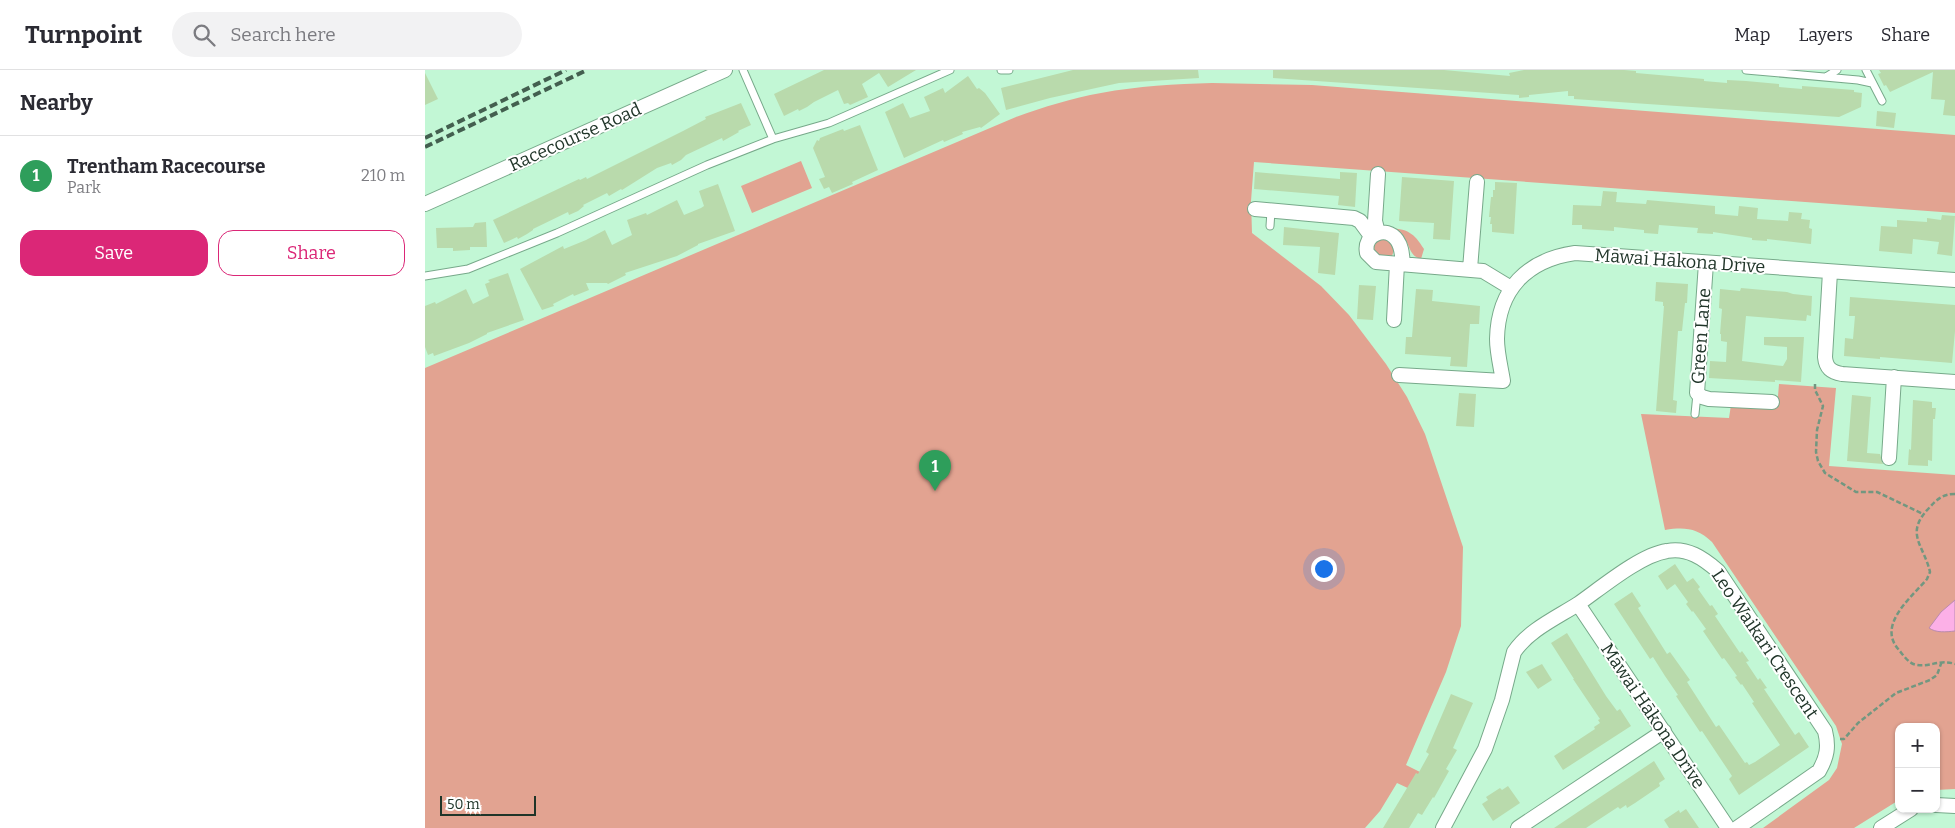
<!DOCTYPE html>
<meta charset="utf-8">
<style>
:root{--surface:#fff;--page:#f2f2f3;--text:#2b2b33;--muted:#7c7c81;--line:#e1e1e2;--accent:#db2777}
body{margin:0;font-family:Bitter,serif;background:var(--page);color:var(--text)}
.controls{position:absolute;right:15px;bottom:15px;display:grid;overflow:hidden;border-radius:10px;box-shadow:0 1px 4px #0004}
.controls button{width:45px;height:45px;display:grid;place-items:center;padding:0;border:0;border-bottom:1px solid var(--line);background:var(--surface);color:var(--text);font:25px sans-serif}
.scale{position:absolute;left:15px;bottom:12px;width:96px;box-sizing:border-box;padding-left:5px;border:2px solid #203529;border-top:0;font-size:14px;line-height:18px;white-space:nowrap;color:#203529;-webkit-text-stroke:4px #fff;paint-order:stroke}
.you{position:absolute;left:898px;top:498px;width:18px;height:18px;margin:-12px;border:4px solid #fff;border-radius:50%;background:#1a73e8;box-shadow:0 0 0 8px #1a73e833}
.badge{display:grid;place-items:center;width:32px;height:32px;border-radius:50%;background:var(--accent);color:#fff;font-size:16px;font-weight:700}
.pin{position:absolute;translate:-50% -41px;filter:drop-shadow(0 1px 2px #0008)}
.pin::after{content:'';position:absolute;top:26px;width:18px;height:15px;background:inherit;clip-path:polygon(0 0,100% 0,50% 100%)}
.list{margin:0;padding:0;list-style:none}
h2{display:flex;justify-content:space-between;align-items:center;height:65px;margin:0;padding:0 20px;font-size:21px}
h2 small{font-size:16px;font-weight:400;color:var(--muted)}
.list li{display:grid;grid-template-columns:32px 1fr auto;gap:15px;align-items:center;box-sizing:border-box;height:80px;padding:0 20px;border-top:1px solid var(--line)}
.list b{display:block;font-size:19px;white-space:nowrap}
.list p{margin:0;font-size:16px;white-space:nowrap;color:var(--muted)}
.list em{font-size:16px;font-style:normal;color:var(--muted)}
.actions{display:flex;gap:10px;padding:15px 20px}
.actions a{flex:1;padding:11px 0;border:1px solid var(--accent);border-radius:15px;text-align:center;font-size:18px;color:var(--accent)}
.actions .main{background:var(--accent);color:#fff}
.icon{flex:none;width:28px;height:28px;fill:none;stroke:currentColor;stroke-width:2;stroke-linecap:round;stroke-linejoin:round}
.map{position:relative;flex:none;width:1530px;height:758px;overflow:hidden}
header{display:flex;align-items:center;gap:30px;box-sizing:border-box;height:70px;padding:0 25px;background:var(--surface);border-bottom:1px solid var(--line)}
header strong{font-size:24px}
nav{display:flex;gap:28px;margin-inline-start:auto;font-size:18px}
.search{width:350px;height:45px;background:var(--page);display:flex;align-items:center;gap:12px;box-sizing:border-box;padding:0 18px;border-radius:28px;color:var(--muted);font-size:19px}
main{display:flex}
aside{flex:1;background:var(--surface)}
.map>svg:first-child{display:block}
.green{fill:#e2a391}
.water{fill:#fcb0e7;stroke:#ba8bae}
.building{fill:#b9daac}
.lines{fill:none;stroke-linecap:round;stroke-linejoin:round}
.lane-casing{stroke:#77a98a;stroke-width:9}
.street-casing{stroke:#77a98a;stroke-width:16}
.path{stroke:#729780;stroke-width:2.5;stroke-dasharray:5 2.5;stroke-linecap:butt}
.lane{stroke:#fff;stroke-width:7}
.street{stroke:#fff;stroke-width:14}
.rail{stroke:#435f4f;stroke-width:4;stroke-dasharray:8 4;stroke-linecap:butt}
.labels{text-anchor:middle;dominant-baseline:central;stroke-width:4;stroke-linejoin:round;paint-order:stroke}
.street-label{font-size:18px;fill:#203529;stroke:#fff}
</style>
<header>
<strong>Turnpoint</strong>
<div class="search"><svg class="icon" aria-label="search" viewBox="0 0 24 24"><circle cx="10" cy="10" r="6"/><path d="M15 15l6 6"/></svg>Search here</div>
<nav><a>Map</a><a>Layers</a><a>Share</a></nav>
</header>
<main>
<aside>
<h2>Nearby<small></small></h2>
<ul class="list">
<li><span class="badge" style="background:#2e9e5b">1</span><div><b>Trentham Racecourse</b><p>Park</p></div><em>210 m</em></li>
</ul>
<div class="actions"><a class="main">Save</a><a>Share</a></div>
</aside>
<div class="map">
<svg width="1530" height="758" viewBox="0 0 1530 758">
<rect width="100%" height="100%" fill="#c2f7d5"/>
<path class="green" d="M787,13l100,2 643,50v78l-701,-51 -3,39 1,32 69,53 28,29 37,49 21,33 18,37 38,113 -2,79 -15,46 -40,93 14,7 -8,18 -15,-7 -17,28 -15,17h-940v-460l591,-251c28,-10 56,-19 85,-24 37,-7 74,-9 111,-10z
M376,91l11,27 -60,25 -11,-27z
M964,158c19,1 25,5 35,21l-3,10c-17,-4 -8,-26 -32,-31z
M955,170h9l6,7 -3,9 -5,2 -13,-3 -2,-11z
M1354,314l57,4 -7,78 126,9v314l-19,1v-63h-37v73l-45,28h-91l66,-48 8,-12 5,-24 -6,-18 -124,-184c-15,-14 -27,-15 -47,-12l-24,-116 88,4 2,-13 46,3z"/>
<path class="water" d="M1530,530v31c-9,1 -19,2 -26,-3l12,-16z"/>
<path class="building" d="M399,0h92l-28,17 -9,-14 -17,11 6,13 -18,8 -2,-2 -4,1 -6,-14 -24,12 -7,5 -8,4 -1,-2 -14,7 -10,-22z
M648,0h125l1,8 -80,5 -69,15 -44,12 -5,-22z
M848,0h171l66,6 -1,-3 15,-3h100l12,1v2l68,6v2l23,2v-3l19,1 33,3v3l23,2v-3l52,4v2l8,1 -1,14 -22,10 -265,-18v-3h-6v-5l-39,4v2l-10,1v-3l-246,-17z
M1454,0h76v46l-12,-1 2,-15 -14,-1 2,-27 -43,20 -4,-7 -2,1 -6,-12 3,-1z
M0,3l13,26 -13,6z
M543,6l9,13 2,-1 6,5 15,21 -19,14 -1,-1 -18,5 1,2 -19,8 -1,-2 -39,18 -19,-46 18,-9 7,15 20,-7 -6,-14 19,-9 2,5z
M316,33l10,22 -13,6 1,1 -7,4 -9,5 -1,-3 -36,17 -5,5 -9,5 -1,-2 -14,5 -35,22 -1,-1 -12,7 -2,-3 -24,12 1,1 -6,5 -9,4 -1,-3 -35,17v1l-6,4 -9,5 -1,-2 -13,6 -11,-23 86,-41 1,1 6,-3 1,2 96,-48 23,-12 -1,-2z
M1452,41l19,2 -2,15 -18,-2z
M435,55l18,45 -26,12 1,2 -21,9 -3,-6 -5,2 -5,-10 6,-2 -12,-29 4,-8 2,1 1,-3 23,-9 1,2z
M830,102l85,7v-7l17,1 -2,34 -17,-2 1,-9 -85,-7z
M977,107l52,4 -4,59 -17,-1 1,-16 -35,-2z
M1070,112l22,1 -3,51 -22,-2v-8h-2l1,-7h-2l2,-20h2v-7h2z
M293,114l17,47 -37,13v1l-21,11 -52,17 1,2 -18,9 -1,-1h-21l3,7 -15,6 -1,-2 -20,10 1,2 -12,4 -22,-41 43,-23 1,3 22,-9 19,-10 7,15 20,-10 -5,-15 19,-7 1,2 30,-15 7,15 17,-7 3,-2 -5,-15z
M1178,121l14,1 -1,10 30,2 1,-4 68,6v8l23,2 1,-10 19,2 -1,11 31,2 1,-9 13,1 -1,6 9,1 -1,8 3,1 -1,15 -44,-5v2l-15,-1v-2l-39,-6v2l-16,-1 1,-5 -39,-3 -1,9 -14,-1v-3l-30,-3v4l-32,-2v-4h-10l1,-20 28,1z
M1517,145l13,1 -3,40 -15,-2 2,-12 -26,-3 -1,15 -33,-3 2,-25 16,1v-7l30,2v-4l14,2z
M61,152l1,25h-17v3l-17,1v-3h-16l-1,-20 37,-1 2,-4z
M859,157l55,6 -4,42 -17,-2 2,-26 -37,-2z
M83,203l16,47 -37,13v1l-18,9 -35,13 -1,-3 -5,2 -3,-8v-41l10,-4 1,2 30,-15 7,15 16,-8 -4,-12 5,-2 -2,-2z
M1231,212l32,2 -1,19h-2l-3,28h-4l-5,69 4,1 -1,12 -20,-2 8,-105h-1v-4l-8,-1z
M934,215l17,1 -3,34 -16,-1z
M1316,218l46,4 6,2 19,2 -1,20 -4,-1 -1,6 -60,-5 -4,45 41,5 4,-7v-12l-23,-2v-8h40l-3,45 -26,-2v2l-66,-4 1,-17 16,1 1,-20 -6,-1v-7h-1l2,-25 -3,-1 1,-19 20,2z
M991,219l17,1 -1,11 48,5 -1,18h-9l-3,43 -17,-1 1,-9 -46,-3 1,-17h6z
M1425,227l105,8v26l-3,32 -72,-6v2l-36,-3 1,-18 8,1 2,-23h-6z
M1034,323l17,1 -2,33 -18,-1z
M1427,325l19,2 -4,56 13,1 3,10 -36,-3z
M1488,330l19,2v6h4l-1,11h-2l-1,42 -4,-1v6l-20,-1 1,-16 2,1z
M1250,494l12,18 6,-4 7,9 -2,2 12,17 2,-1 6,9 -3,2 25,37 2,-2 7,10 -3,1 12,18 2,-2 7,10 -3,1 31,46 4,-3 10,15 -70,48 -10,-16 3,-3 -30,-45 -2,1 -24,-36 2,-1 -13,-19 -12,-19 -3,2 -36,-55 18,-12 9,14 -3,2 29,46 3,-2 20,28 -3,2 29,45 3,-2 26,38 2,-1 2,3 6,-3 25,-17 -28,-42 2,-1 -12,-18 -1,1 -6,-8 2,-1 -13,-18 -2,1 -19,-28 3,-2 -13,-18 -1,1 -6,-8 2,-2 -13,-18 -8,6 -9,-14z
M1142,563l39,63 11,15 3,-2 11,17 -68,44 -9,-14 41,-27 -1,-2 6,-4 -2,-3 2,-1 -27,-40h1l-23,-36z
M1117,594l10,16 -14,9 -12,-17z
M1026,624l22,9 -20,45 4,2 -11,19 3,2 -15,27 -1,-1 -11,18 -4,-2 -9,15h-26l33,-55 2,1 11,-20 -3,-2z
M1229,691l11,18 -6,4 1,3 -25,17 -8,5 -1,-3 -6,4 -2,-2 -32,21h-32z
M1083,716l12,17 -27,18 -11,-17 6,-4 -2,-3 14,-9 2,2z
M1261,739l13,19h-30l-5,-8 15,-10 1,3z"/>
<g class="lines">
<defs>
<path id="lane" d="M318,0l30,69 56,-16 121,-53
M576,0h8
M1321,0l112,10 14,3
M1441,0l16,31
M1401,7l11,-7
M845,156l1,-15
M0,206l43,-7 89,-36 150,-68 66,-26
M1270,344l2,-20"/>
<path id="street" d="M0,134l300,-134
M830,139l99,9 6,3 11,15
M953,163l-3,-12 3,-47
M1281,193l-9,130 5,4 7,2 63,3
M978,194c-1,-9 -1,-17 -6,-24 -11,-15 -34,-6 -30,13l9,9 107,9 28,17
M1045,199l7,-87
M1405,202l-5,85c1,11 6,15 17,17l113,8
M969,250l3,-56
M974,305l104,6c-2,-13 -6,-28 -6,-42 1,-50 30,-79 78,-86l380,27
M1464,388l5,-81
M1153,534l150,224
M1511,735l19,1
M1018,758l42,-79 17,-49 12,-48c15,-22 42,-34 64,-48 23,-16 62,-49 89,-53 20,-4 36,7 51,20l107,160c4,16 2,26 -6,40l-82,57
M1093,758l146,-97
M1456,758l30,-19"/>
</defs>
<use href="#lane" class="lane-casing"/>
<use href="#street" class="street-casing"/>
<path class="path" d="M1390,314v6l8,16 -6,24 -1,22 2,9 7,12 31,19h21l46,22
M1530,424c-12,0 -18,5 -26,14 -25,26 -5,37 1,64l-3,7c-15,18 -51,46 -28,71 5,6 10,14 18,15 13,2 23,-6 38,-1
M1415,669h4l14,-16 38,-30 34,-13 7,-5 5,-14"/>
<use href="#lane" class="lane"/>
<use href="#street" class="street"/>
<path class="rail" d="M0,68l141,-68
M0,77l162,-77"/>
</g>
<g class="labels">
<g class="street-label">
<text transform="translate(150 67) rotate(-24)">Racecourse Road</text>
<text transform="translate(1255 191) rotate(4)">Māwai Hākona Drive</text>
<text transform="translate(1276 266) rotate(-86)">Green Lane</text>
<text transform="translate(1340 574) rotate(56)">Leo Waikari Crescent</text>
<text transform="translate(1228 646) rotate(56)">Māwai Hākona Drive</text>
</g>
</g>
</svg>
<div class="controls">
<button>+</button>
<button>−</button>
</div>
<div class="scale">50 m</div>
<div class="you"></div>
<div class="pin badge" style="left:510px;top:421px;background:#2e9e5b">1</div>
</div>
</main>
